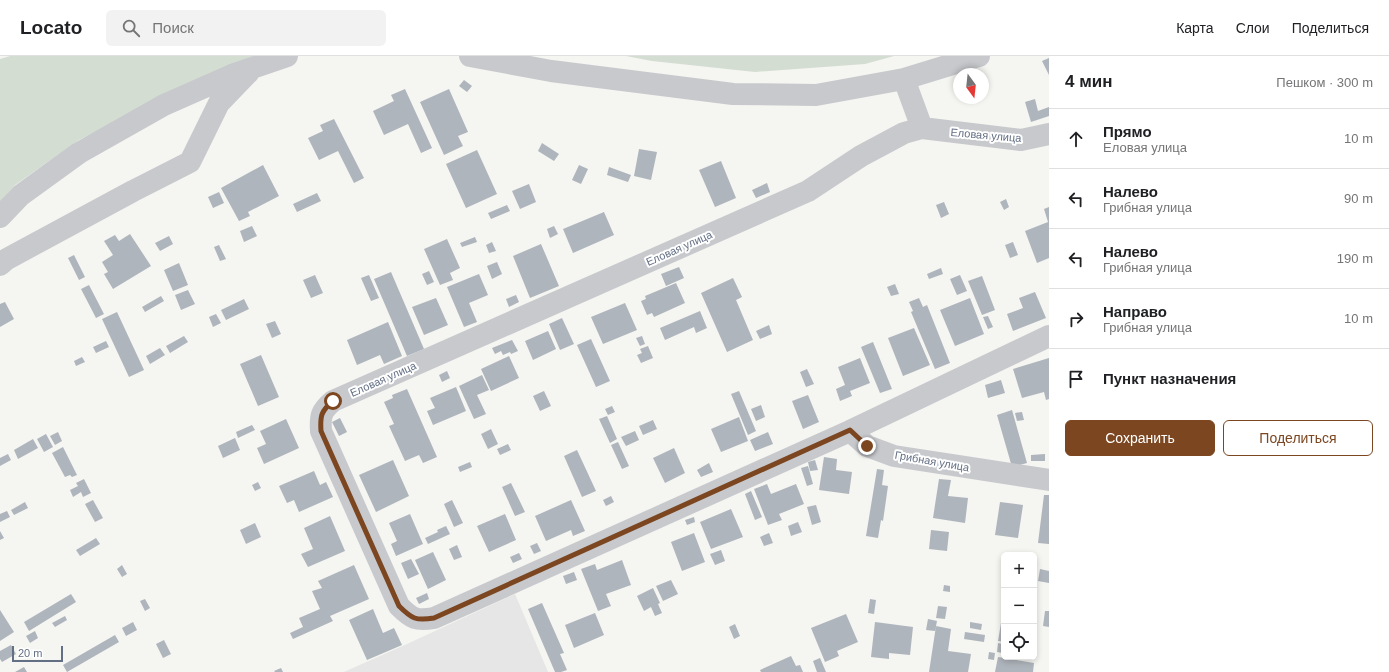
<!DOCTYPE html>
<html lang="ru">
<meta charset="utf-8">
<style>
:root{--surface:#fff;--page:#f2f2f2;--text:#202124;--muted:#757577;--line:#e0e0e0;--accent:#7b4620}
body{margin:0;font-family:Arial,sans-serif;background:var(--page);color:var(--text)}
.controls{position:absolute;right:12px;bottom:12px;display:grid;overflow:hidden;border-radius:6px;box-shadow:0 2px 6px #0003}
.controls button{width:36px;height:36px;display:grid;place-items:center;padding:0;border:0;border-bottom:1px solid var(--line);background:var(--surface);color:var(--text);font:20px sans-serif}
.compass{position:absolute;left:953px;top:12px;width:36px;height:36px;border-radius:50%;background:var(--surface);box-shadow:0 2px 6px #0003;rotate:165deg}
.scale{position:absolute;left:12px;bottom:10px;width:51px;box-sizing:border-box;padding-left:4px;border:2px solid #636f84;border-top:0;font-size:11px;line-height:14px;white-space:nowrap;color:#636f84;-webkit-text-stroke:3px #fff;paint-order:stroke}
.stop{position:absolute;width:12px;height:12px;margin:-9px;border:3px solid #7b4620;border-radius:50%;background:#fff}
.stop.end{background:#7b4620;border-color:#fff;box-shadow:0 1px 4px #0008}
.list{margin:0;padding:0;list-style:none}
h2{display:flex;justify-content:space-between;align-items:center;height:52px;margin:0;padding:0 16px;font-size:17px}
h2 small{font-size:13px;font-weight:400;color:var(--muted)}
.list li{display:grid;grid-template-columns:26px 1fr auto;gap:12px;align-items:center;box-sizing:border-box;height:60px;padding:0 16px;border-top:1px solid var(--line)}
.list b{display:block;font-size:15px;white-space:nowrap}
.list p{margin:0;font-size:13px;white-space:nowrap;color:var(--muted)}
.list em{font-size:13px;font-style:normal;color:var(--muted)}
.actions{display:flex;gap:8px;padding:12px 16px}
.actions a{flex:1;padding:9px 0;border:1px solid var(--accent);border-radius:6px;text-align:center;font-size:14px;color:var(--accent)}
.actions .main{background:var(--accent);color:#fff}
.icon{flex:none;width:22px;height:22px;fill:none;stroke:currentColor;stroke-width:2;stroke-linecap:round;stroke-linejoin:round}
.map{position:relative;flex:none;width:1049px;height:616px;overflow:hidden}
header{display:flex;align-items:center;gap:24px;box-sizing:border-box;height:56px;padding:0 20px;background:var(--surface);border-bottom:1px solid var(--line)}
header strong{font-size:19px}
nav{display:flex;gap:22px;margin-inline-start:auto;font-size:14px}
.search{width:280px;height:36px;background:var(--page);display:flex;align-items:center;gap:10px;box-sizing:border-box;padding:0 14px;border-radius:6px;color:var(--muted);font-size:15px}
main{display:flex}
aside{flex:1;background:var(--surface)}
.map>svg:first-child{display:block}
.built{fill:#e5e6e5}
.green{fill:#d4ddd2}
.building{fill:#afb5bc}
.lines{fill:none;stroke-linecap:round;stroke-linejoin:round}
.minor{stroke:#c7c9cd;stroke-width:22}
.route{stroke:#7b4620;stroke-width:5}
.labels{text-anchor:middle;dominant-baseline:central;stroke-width:4;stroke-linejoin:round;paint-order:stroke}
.street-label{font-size:11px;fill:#636f84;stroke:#fff}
</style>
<header>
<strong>Locato</strong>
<div class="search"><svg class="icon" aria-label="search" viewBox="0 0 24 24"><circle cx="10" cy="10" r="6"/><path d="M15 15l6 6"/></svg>Поиск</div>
<nav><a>Карта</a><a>Слои</a><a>Поделиться</a></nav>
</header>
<main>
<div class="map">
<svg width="1049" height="616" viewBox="0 0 1049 616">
<rect width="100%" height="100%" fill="#f5f5f1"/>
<path class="built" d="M515,538l33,78h-204l63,-28z"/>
<path class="green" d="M10,0h245l-32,12 -144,72 -64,45 -15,17v-143z
M626,0h268l-29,8 -110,8 -103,-11z"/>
<path class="building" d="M1049,2v17l-7,-14z
M464,24l8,6 -5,6 -8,-6z
M405,33l27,59 -11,5 -13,-29 -24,11 -11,-24 21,-10 -3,-6z
M449,33l19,43 -10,4 5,10 -19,9 -24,-53z
M1035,43l3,12 11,-4v9l-18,6 -6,-20z
M334,63l30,59 -10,5 -16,-32 -19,9 -11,-22 15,-7 -3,-6z
M542,87l17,11 -5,7 -16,-10z
M639,93l18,3 -6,28 -17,-4z
M477,94l20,44 -31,14 -20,-44z
M721,105l15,37 -21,9 -16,-37z
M263,109l16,31 -31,16 2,4 -11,5 -18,-33z
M579,109l9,4 -7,15 -9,-4z
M609,111l22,8 -3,7 -21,-7z
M767,127l3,9 -14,6 -4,-8z
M529,128l7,18 -16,7 -8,-18z
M219,136l5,11 -11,5 -5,-11z
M317,137l4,8 -24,11 -4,-8z
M1006,143l3,8 -5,3 -4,-8z
M944,146l5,12 -8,4 -5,-13z
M507,149l3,6 -19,8 -3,-6z
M1049,151v51l-12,5 -12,-32 23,-9 -4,-13z
M604,156l10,23 -41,18 -10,-24z
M252,170l5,10 -13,6 -4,-11z
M554,170l4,8 -8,4 -3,-9z
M130,178l21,32 -38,23 -9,-15 4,-2 -6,-10 11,-7 -9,-14 11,-6 4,6z
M169,180l4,8 -13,7 -5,-8z
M475,181l2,5 -15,5 -2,-4z
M447,183l13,29 -10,5 3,7 -13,5 -16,-36z
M492,186l4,9 -7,2 -3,-8z
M1013,186l5,13 -8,3 -5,-13z
M541,188l18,42 -29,12 -17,-42z
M219,189l7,14 -6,2 -6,-14z
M74,199l11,22 -6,3 -11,-22z
M497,206l5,12 -10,5 -5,-13z
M179,207l9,22 -15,6 -9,-21z
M679,211l5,11 -18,8 -5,-12z
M941,212l2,6 -14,5 -2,-5z
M429,215l5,11 -7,3 -5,-11z
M391,216l33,77 -17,7 -33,-77z
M479,218l9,21 -19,8 8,19 -13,5 -17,-40z
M315,219l8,18 -12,5 -8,-18z
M369,219l10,23 -8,3 -10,-23z
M960,219l7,16 -10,4 -7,-16z
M982,220l13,34 -13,5 -14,-34z
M733,222l9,19 -6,3 17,40 -26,12 -26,-59z
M676,227l9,20 -31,14 -2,-4 -5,2 -6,-14 5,-2 -1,-3z
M895,228l4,10 -8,2 -4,-9z
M89,229l15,29 -8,4 -15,-29z
M188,234l7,14 -14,6 -6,-15z
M1035,236l11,26 -33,13 -6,-17 16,-6 -4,-10z
M516,239l3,7 -10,5 -3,-8z
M161,240l3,5 -19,11 -3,-5z
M436,242l12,27 -24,10 -12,-28z
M919,242l4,9 4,-2 23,58 -15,6 -24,-57 2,-1 -4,-9z
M970,242l14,36 -29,12 -15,-36z
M244,243l5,10 -23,11 -5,-10z
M5,246l9,17 -14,8v-23z
M625,247l12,27 -34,14 -12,-27z
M700,255l7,17 -11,5 -2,-6 -29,13 -5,-12z
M117,256l27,58 -15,7 -27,-58z
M216,258l5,9 -8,4 -4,-10z
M988,260l5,11 -5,2 -5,-12z
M562,262l12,26 -14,6 -11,-26z
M275,265l6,13 -9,4 -6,-14z
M388,266l14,34 -18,8 -4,-9 -23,10 -10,-25z
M769,269l3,9 -12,5 -4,-8z
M914,272l16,37 -27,11 -15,-38z
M548,275l8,18 -23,11 -8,-19z
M184,280l4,6 -18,11 -4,-7z
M642,280l3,8 -5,2 -4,-8z
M591,283l19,42 -14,6 -19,-42z
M512,284l6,11 -7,3 -1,-2 -7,3 -2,-4 -6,3 -3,-6z
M106,285l3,6 -13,6 -3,-6z
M873,286l19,47 -12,4 -19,-46z
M648,290l5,12 -12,5 -4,-8 5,-2 -2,-4z
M160,292l5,7 -15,9 -4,-8z
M261,299l18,42 -21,9 -18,-42z
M509,300l10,22 -28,13 -10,-22z
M82,301l3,5 -9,4 -2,-5z
M860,302l10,25 -20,8 2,5 -12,5 -4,-12 9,-4 -7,-18z
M1049,302v41l-3,1 -2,-8 -22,6 -9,-29z
M807,313l7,15 -8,3 -6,-15z
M447,315l3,7 -8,4 -3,-7z
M482,319l7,15 -12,5 9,19 -12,5 -15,-33z
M1001,324l4,13 -17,5 -3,-13z
M456,331l10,24 -33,14 -6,-14 8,-3 -5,-10z
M407,333l30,68 -14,6 -4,-8 -14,6 -16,-35 5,-2 -10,-22 9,-4 -1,-3z
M544,335l7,15 -11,5 -7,-15z
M739,335l17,40 -8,4 -17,-41z
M808,339l11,27 -16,7 -11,-28z
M761,349l4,12 -9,4 -5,-12z
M612,350l3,6 -7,3 -3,-6z
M1012,354l15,53 -15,4 -15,-52z
M1022,356l2,8 -7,1 -2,-8z
M607,360l10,23 -7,4 -11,-24z
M739,361l9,24 -27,11 -10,-23z
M340,362l7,14 -8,4 -7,-14z
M286,363l13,29 -35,16 -7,-16 9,-4 -6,-13z
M653,364l4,9 -14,6 -4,-9z
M252,369l3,5 -17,8 -2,-6z
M491,373l7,15 -10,5 -7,-15z
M635,375l4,9 -13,6 -5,-9z
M58,376l4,9 -7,4 -5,-9z
M768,376l5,12 -18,7 -5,-11z
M46,378l7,13 -9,5 -7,-13z
M235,382l5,12 -17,8 -5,-12z
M33,383l5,9 -20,11 -4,-9z
M618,386l11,24 -7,3 -11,-24z
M508,388l3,6 -11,5 -3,-6z
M63,391l14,28 -5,2 -2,-2 -5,2 -13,-24z
M674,392l11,25 -20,10 -12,-25z
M577,394l19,41 -14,6 -18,-41z
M8,398l3,6 -11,6v-8z
M1045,398v7h-14v-6z
M824,401l13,2 -1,11 16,2 -3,22 -30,-4z
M393,404l16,36 -33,16 -17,-37z
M815,404l3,10 -8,1 -2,-9z
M470,406l2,5 -12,5 -2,-5z
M709,407l4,9 -12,5 -4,-7z
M808,410l5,18 -6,2 -6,-18z
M877,413l7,1 -2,15 6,1 -5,35 -2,-1 -3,18 -12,-2z
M314,415l6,14 6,-3 7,15 -34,15 -5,-12 -7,3 -8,-17z
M84,423l7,14 -8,4 -2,-5 -8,5 -3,-7 8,-4 -2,-3z
M939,423l12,1 -3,16 20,2 -3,25 -32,-5z
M258,426l3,6 -6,3 -3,-6z
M511,427l14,29 -10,4 -13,-29z
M767,428l4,10 25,-10 8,20 -25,10 3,6 -14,5 -14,-36z
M751,435l11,26 -7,3 -10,-26z
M1044,439h5v49l-11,-1z
M611,440l3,6 -8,4 -3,-6z
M93,444l10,18 -8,4 -10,-18z
M452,444l11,23 -9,4 -10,-23z
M571,444l14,31 -12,5 -2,-6 -25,11 -11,-25z
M25,446l3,6 -14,7 -3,-5z
M1000,446l23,3 -5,33 -23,-3z
M816,449l5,17 -9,3 -5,-18z
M731,453l12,28 -32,12 -11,-27z
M7,455l3,6 -10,5v-8z
M410,458l13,30 -27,12 -5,-12 6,-3 -8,-18z
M505,458l11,26 -27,12 -12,-26z
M330,460l15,35 -37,16 -7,-13 12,-5 -9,-21z
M694,461l1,5 -8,3 -2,-5z
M798,466l4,10 -11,4 -3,-10z
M255,467l6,14 -15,7 -6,-14z
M446,470l4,8 -22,10 -3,-6 13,-6 -1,-2z
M931,474l18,2 -2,19 -18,-2z
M0,475l4,7 -4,2z
M694,477l11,29 -23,9 -11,-29z
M769,477l4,10 -9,3 -4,-9z
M96,482l4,6 -20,12 -4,-6z
M537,487l4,8 -7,3 -4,-8z
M457,489l5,12 -8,3 -5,-11z
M721,494l4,11 -10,4 -5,-11z
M433,496l13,28 -18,9 -13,-29z
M519,497l3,6 -9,4 -3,-6z
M411,503l8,15 -11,5 -7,-16z
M622,504l9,25 -25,9 5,12 -13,5 -17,-42 14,-5 2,6z
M122,509l5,9 -5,3 -5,-8z
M354,509l15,34 -39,17 3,5 -40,18 -3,-6 13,-6 -4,-9 21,-9 -8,-18 10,-3 -4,-7z
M1040,513l9,2v12l-11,-2z
M574,516l3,8 -11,4 -3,-8z
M671,524l7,14 -15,7 -7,-15z
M944,529l6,1v6l-7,-1z
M653,532l7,15 -2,1 4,9 -7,3 -4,-9 -7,4 -7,-15z
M427,537l2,6 -10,5 -3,-6z
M71,538l5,8 -47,29 -5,-9z
M145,543l5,9 -5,3 -5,-10z
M870,543l6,1 -2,14 -6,-1z
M542,547l22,50 -4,1 7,16 -6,2h-6l-27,-63z
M938,550l9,1 -2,12 -9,-1z
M373,553l10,24 11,-5 8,17 -35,15 -18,-40z
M0,554l14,22 -14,9z
M1045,555h4v16l-6,-1z
M595,557l9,22 -30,13 -9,-23z
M846,558l12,28 -21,9 2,5 -14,6 -14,-34z
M65,560l2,4 -12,7 -3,-4z
M928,563l9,2 -2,10 -9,-1z
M133,566l4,8 -11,6 -4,-8z
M875,566l38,5 -3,28 -21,-2v6l-18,-2z
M970,566l12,2 -1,6 -11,-2z
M1001,567l3,1v18l-6,-1z
M735,568l5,12 -6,3 -5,-12z
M936,570l15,3 -3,22 23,3 -3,18h-39z
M35,575l3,7 -8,5 -4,-7z
M965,576l20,3 -1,7 -20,-3z
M115,579l4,7 -52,30 -4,-7z
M164,584l7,14 -8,4 -7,-14z
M998,587l6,1 -1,9 -6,-1z
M11,589l5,9 -14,8 -2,-3v-8z
M989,596l6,1 -1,7 -6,-1z
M791,600l5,10 4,-1 3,7h-42l-1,-2z
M998,601l36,6 -1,9h-38z
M820,602l6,14h-9l-4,-11z
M24,611l3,5h-12z
M281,612l2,4h-8l-1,-1z"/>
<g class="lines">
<path class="minor" d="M470,0l81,15 182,23 83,1 88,-16 75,-23
M904,23l18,49
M1049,78l-28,6 -99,-12 -18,5 -43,23 -53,35 -475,210c-12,10 -13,15 -12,30l78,175c13,13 17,15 35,12l416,-187 17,15 27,10 155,24
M0,161l21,-22 58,-42 85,-48 68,-30 55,-19
M0,209l7,-6 126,-68 57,-29 29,-59 30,-31
M850,375l199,-95"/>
</g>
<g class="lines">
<path class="route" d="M333,345c-12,10 -13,15 -12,30l78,175c13,13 17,15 35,12l416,-188 17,16"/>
</g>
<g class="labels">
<g class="street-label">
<text transform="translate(986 79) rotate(5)">Еловая улица</text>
<text transform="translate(679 192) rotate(-24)">Еловая улица</text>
<text transform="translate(383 323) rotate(-24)">Еловая улица</text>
<text transform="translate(932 405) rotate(10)">Грибная улица</text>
</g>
</g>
</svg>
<div class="controls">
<button>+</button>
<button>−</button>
<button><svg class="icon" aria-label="locate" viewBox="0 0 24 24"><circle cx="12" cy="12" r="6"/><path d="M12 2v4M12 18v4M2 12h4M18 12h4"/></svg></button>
</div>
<svg class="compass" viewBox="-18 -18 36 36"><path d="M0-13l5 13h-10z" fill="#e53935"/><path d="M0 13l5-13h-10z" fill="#757577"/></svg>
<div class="scale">20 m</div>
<div class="stop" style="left:333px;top:345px"></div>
<div class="stop end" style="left:867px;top:390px"></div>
</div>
<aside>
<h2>4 мин<small>Пешком · 300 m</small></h2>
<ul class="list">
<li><svg class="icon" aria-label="ahead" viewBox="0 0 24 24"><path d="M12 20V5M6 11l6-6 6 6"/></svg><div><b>Прямо</b><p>Еловая улица</p></div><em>10 m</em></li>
<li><svg class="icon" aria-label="left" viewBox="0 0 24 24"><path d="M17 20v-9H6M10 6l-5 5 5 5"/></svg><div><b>Налево</b><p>Грибная улица</p></div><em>90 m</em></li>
<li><svg class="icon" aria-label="left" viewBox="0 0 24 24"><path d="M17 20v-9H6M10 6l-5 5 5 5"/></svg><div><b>Налево</b><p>Грибная улица</p></div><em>190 m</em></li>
<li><svg class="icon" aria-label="right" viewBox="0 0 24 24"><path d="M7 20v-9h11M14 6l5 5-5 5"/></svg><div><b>Направо</b><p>Грибная улица</p></div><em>10 m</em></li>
<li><svg class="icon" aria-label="arrive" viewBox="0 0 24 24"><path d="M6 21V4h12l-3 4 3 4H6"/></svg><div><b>Пункт назначения</b></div></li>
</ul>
<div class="actions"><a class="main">Сохранить</a><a>Поделиться</a></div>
</aside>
</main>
